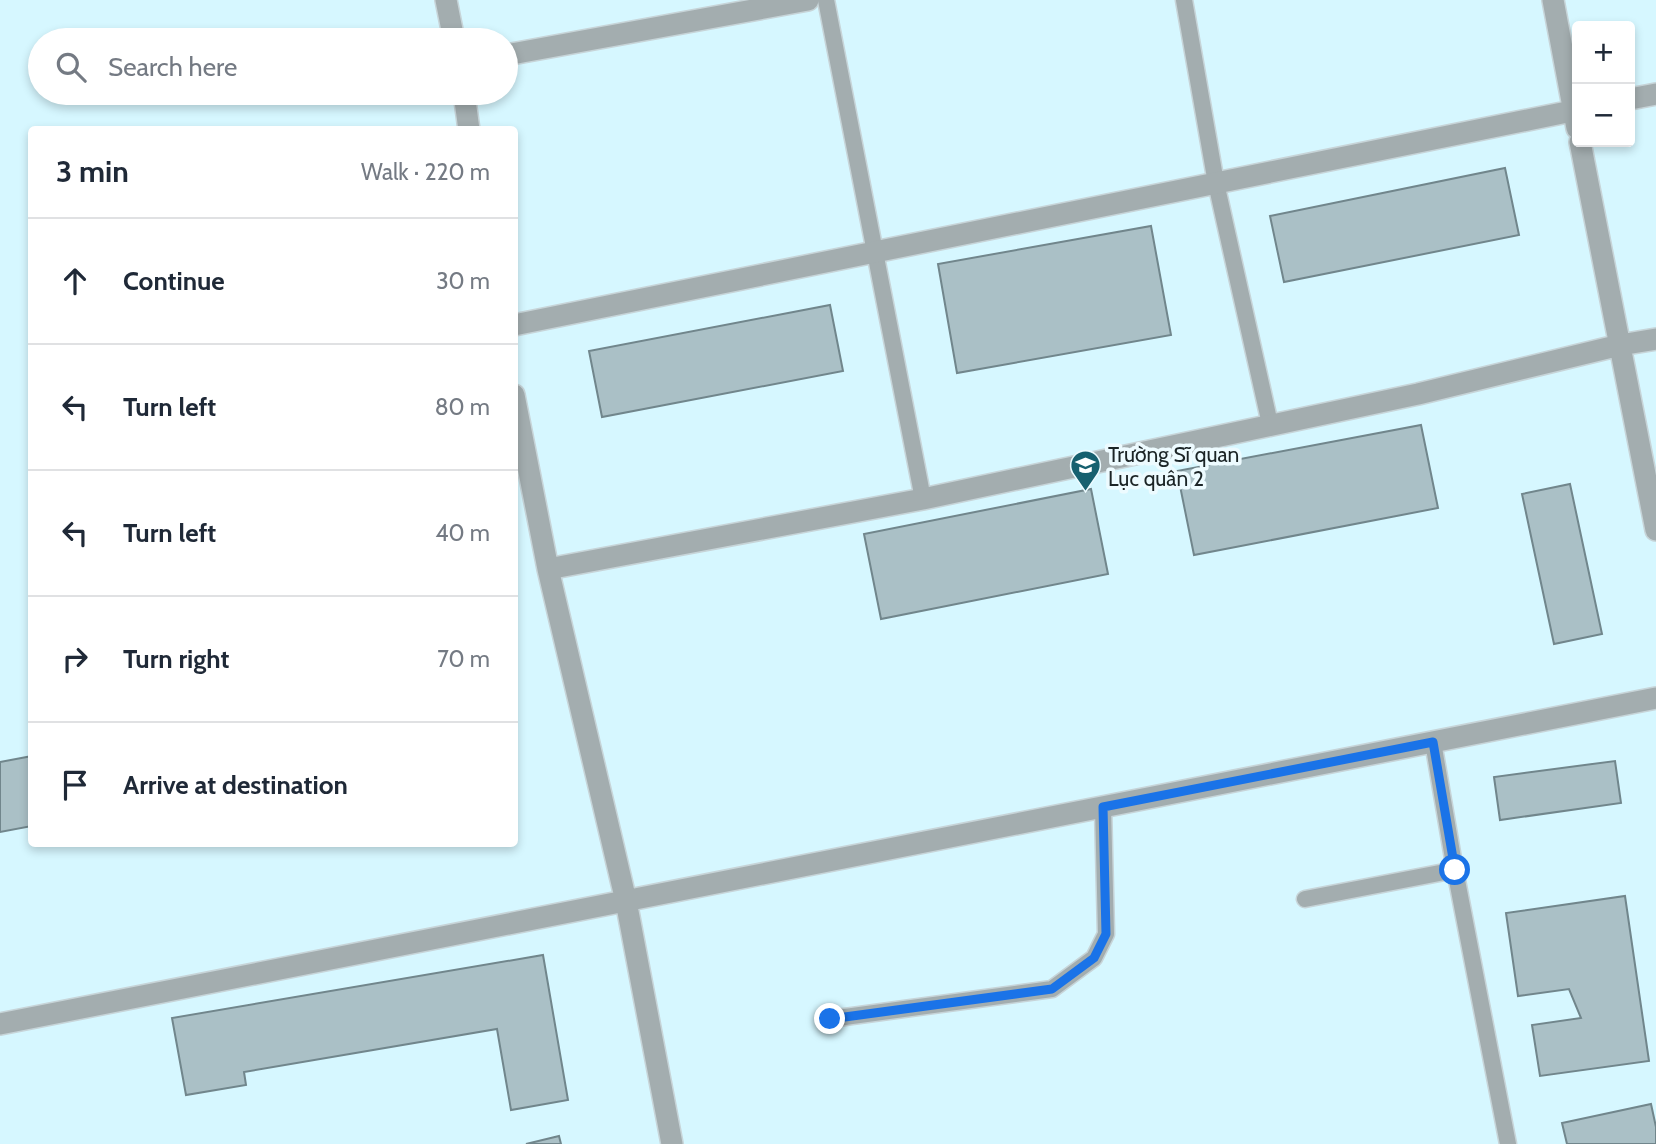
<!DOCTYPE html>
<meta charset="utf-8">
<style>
:root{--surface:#fff;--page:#f2f2f3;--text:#1f2937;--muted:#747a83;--line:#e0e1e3}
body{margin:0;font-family:Cabin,sans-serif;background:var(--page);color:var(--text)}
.controls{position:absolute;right:21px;top:21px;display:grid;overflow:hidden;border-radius:7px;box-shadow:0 4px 10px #0003}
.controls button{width:63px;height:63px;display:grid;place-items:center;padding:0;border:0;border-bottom:2px solid var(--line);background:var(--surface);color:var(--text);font:35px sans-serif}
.stop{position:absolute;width:21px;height:21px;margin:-16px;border:5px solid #1a73e8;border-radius:50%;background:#fff}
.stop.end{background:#1a73e8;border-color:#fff;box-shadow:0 2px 7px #0008}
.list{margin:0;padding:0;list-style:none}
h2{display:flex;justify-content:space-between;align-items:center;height:91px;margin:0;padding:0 28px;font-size:30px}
h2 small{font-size:23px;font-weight:400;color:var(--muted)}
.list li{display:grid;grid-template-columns:46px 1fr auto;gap:21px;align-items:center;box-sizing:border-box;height:126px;padding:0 28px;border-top:2px solid var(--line)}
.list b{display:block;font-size:26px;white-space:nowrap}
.list em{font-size:23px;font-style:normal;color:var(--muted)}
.icon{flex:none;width:38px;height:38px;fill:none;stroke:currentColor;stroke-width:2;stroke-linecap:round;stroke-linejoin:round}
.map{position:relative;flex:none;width:1656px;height:1144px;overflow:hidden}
.search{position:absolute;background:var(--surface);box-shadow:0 4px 10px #0003;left:28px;top:28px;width:490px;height:77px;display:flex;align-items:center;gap:18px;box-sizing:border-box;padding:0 24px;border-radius:38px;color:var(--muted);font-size:26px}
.panel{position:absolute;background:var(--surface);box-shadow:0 4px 10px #0003;left:28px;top:126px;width:490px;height:721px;border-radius:7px}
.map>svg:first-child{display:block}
.built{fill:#d6f7ff;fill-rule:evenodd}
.building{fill:#aac0c6;stroke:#71868c;stroke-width:2}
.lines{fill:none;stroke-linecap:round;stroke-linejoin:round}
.service-casing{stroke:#c7d4d8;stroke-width:19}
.minor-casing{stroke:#c7d4d8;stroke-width:24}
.service{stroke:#a3adaf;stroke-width:16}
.minor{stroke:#a3adaf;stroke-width:21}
.route{stroke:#1a73e8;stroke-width:9}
.labels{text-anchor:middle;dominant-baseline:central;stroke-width:7;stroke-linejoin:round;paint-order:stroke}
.poi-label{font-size:21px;fill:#1b2426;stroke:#edfbff;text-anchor:start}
</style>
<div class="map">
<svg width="1656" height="1144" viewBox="0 0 1656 1144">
<rect width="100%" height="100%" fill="#edfbff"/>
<path class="built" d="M0,0h1656v1144h-1656zM1577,26h53v116h-53zM40,40h466v53h-466zM32,130h482v714h-482z"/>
<path class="building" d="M1505,168l14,67 -235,47 -14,-66z
M1151,226l20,109 -214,38 -19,-109z
M830,305l13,66 -241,46 -13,-66z
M1421,425l17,83 -244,47 -17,-84z
M1570,484l32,150 -48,10 -32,-150z
M1091,489l17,85 -227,45 -17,-85z
M32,756v70l-32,6v-70z
M1615,761l6,42 -121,17 -6,-43z
M1625,896l24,165 -109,15 -8,-51 49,-7 -12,-29 -51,7 -12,-83z
M543,955l25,145 -57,10 -14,-81 -253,43 2,13 -60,10 -14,-77z
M1651,1104l5,23v17h-89l-5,-21z
M559,1136l2,8h-35z"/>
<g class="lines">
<defs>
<path id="service" d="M826,0l97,499
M1184,0l32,183 54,241
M1433,742l22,128 53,274
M1305,899l150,-29
M830,1019l222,-30 42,-31 12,-24 -3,-127"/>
<path id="minor" d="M446,0l8,40
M1553,0l24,128
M506,55l302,-55
M464,93l5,37
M1630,99l26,-5
M1580,142l76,388
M514,325l1063,-215
M514,395l34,174 78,332 46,243
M548,569l375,-70 495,-105 202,-49 36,-6
M0,1024l1656,-326"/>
</defs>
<use href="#service" class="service-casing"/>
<use href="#minor" class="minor-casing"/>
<use href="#service" class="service"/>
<use href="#minor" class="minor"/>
</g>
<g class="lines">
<path class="route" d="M830,1019l222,-30 42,-31 12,-24 -3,-127 330,-65 22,128"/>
</g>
<defs>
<symbol id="school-pin" viewBox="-11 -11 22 30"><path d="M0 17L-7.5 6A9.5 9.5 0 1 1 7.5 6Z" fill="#17606f" stroke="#edfbff"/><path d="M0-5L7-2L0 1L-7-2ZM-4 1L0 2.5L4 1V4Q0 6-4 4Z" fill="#fff"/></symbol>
</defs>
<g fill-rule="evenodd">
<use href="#school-pin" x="1068" y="448" width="35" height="47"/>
</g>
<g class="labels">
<g class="poi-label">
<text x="1108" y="454">Trường Sĩ quan<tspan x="1108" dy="24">Lục quân 2</tspan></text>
</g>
</g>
</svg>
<div class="controls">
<button>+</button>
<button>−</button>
</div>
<div class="stop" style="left:1455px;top:870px"></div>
<div class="stop end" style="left:830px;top:1019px"></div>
<div class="search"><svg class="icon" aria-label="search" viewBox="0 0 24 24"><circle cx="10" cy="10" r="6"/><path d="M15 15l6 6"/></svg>Search here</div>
<section class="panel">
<h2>3 min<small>Walk · 220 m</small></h2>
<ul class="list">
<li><svg class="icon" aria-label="ahead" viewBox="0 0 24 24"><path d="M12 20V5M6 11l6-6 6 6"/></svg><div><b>Continue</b></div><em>30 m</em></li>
<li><svg class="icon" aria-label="left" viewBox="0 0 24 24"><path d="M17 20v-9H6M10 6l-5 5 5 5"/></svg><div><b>Turn left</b></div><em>80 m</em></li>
<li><svg class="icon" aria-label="left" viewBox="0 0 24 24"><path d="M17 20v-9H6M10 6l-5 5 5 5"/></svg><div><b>Turn left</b></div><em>40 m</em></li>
<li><svg class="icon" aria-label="right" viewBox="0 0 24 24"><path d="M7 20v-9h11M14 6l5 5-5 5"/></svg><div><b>Turn right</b></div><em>70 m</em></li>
<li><svg class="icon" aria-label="arrive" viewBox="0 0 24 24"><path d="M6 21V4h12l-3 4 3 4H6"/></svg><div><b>Arrive at destination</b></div></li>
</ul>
</section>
</div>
